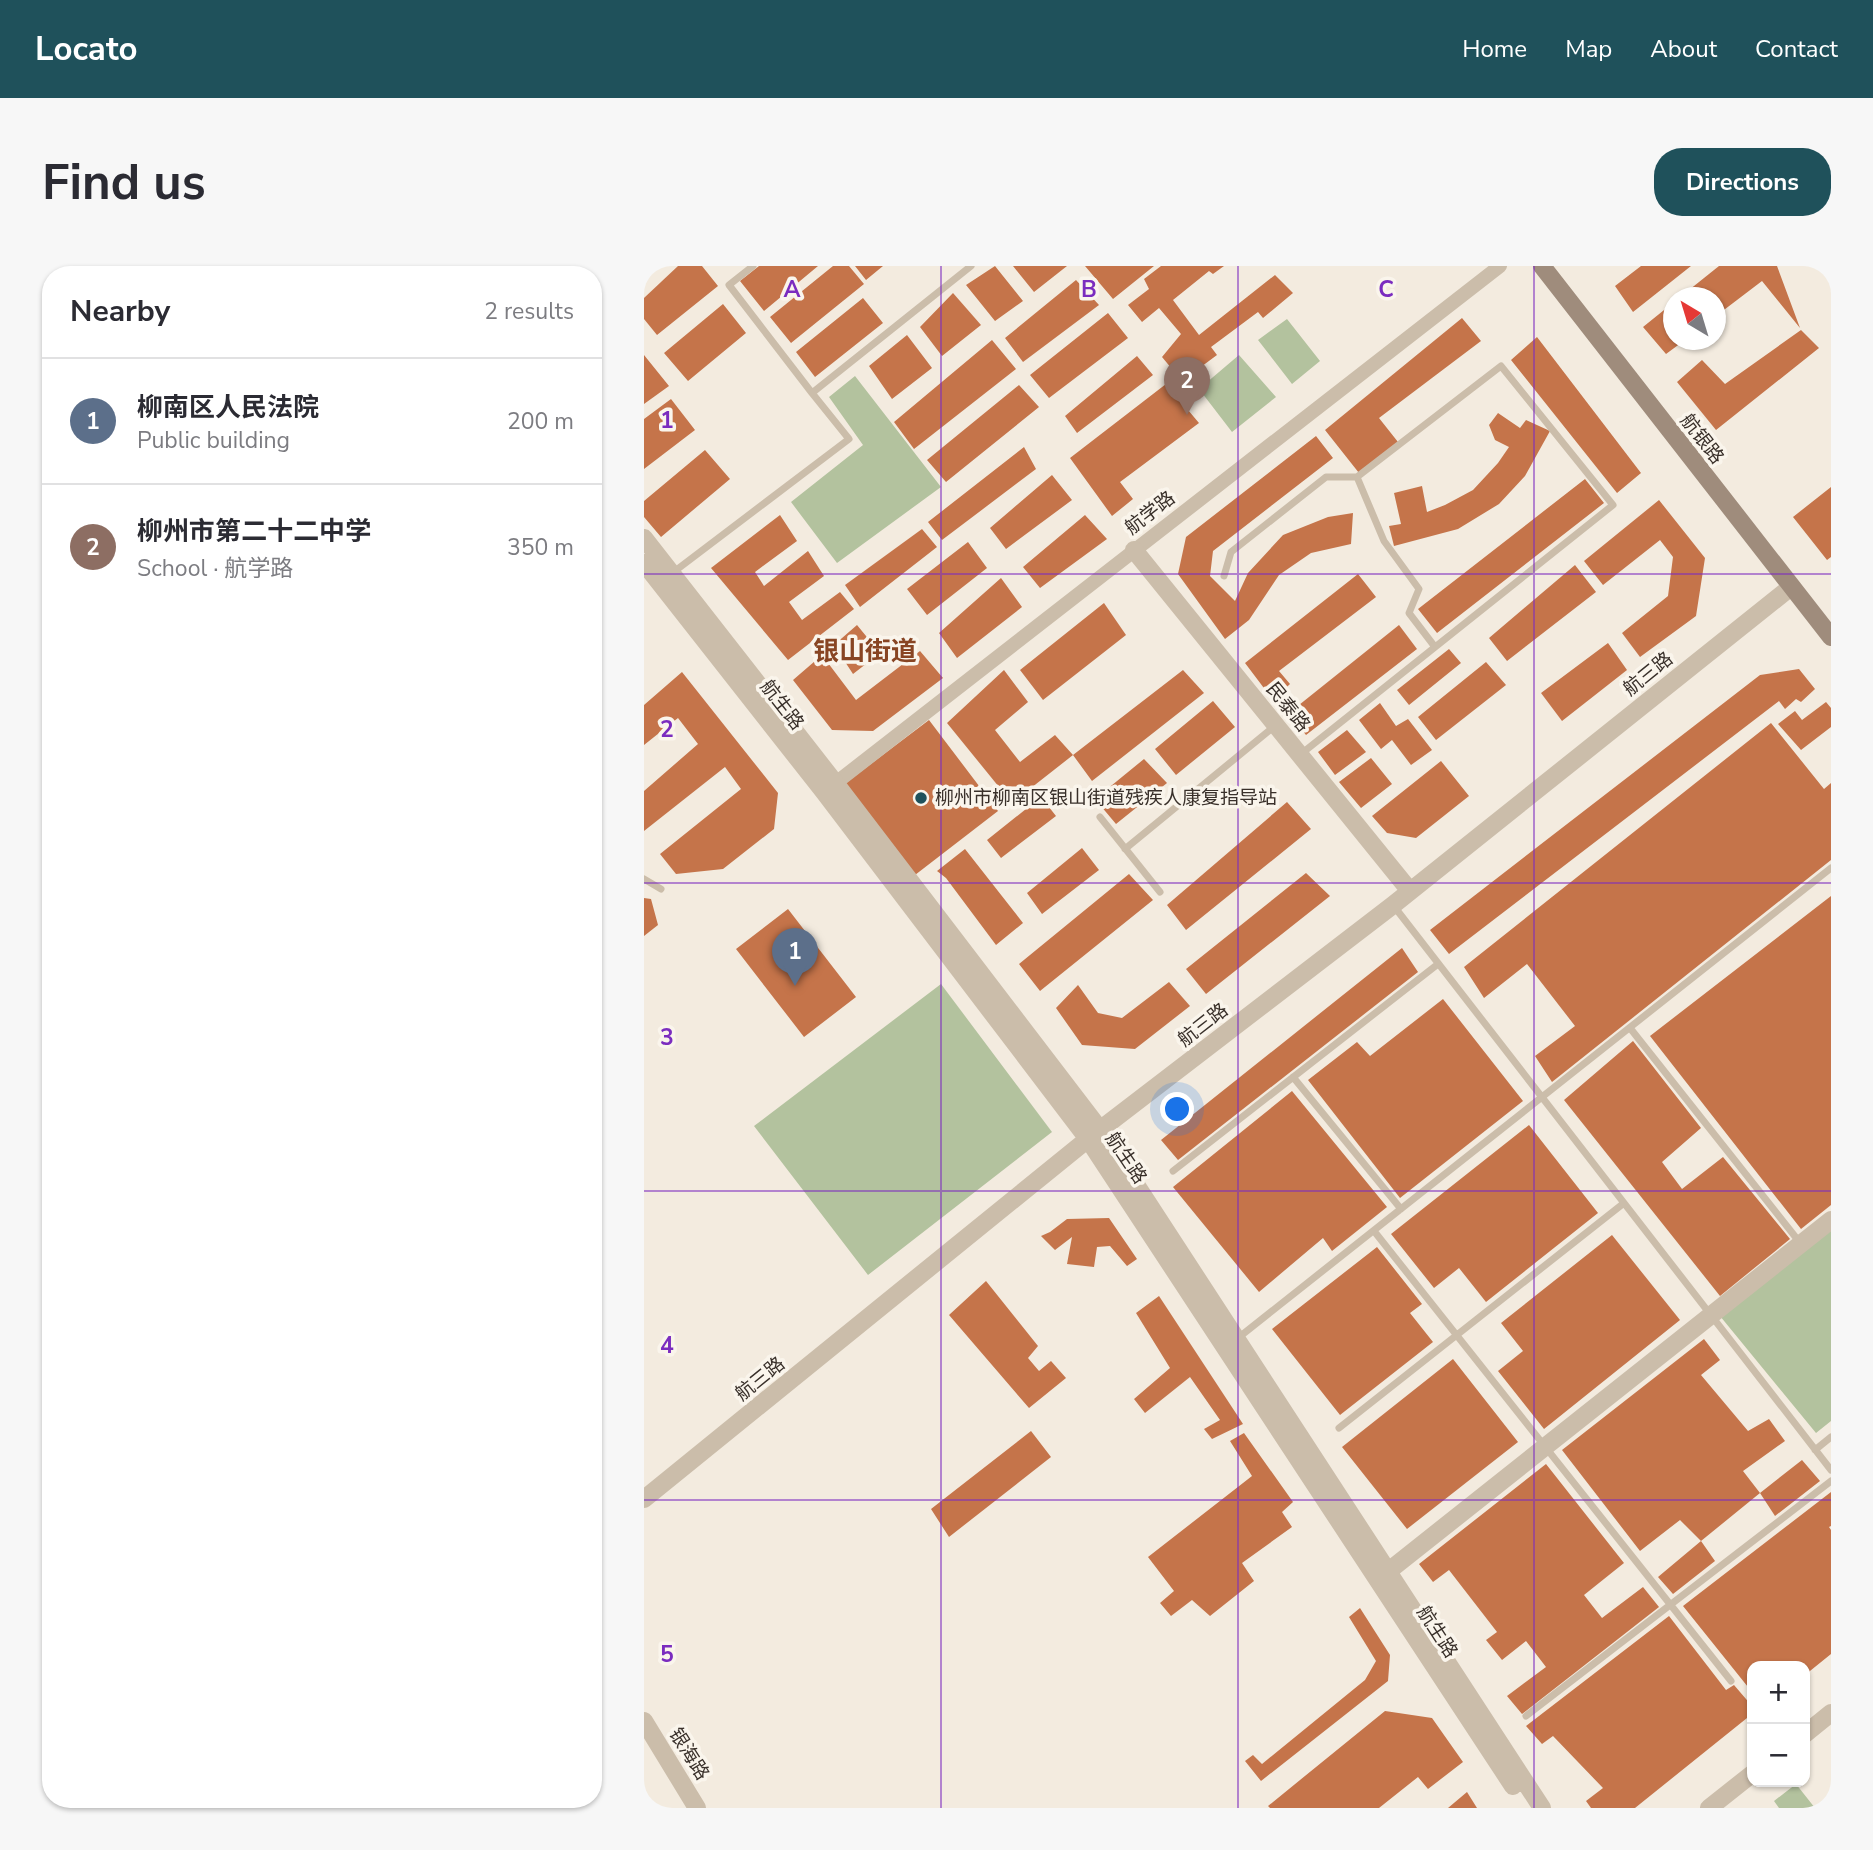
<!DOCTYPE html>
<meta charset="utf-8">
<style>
:root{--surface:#fff;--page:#f7f7f7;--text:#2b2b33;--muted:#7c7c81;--line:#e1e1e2;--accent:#1f515b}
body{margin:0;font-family:"Nunito Sans","Noto Sans SC",sans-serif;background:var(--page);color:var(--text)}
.controls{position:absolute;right:21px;bottom:21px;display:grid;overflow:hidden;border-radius:14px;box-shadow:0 2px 5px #0004}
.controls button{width:63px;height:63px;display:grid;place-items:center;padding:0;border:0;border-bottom:2px solid var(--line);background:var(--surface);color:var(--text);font:35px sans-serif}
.compass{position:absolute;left:1019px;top:21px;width:63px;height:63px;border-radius:50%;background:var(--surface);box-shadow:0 2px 5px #0004;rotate:322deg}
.you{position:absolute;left:534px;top:844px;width:24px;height:24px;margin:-18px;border:5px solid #fff;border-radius:50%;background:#1a73e8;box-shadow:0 0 0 10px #1a73e833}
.badge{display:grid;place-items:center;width:46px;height:46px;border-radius:50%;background:var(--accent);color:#fff;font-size:23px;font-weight:700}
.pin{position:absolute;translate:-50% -58px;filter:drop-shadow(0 2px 4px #0008)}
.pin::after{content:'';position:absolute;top:37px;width:24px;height:21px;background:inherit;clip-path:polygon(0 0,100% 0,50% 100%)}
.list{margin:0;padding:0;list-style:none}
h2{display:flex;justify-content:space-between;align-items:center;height:91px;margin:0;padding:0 28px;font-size:30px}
h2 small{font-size:23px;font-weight:400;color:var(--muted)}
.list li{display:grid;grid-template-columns:46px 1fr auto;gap:21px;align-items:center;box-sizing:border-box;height:126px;padding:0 28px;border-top:2px solid var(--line)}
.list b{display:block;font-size:26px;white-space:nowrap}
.list p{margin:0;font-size:23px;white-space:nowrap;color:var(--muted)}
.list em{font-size:23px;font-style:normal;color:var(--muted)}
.map{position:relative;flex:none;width:1187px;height:1542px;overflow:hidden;border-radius:28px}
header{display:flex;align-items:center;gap:42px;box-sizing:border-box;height:98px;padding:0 35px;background:var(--accent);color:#fff}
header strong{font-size:33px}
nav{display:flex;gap:38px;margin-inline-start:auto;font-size:24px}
.intro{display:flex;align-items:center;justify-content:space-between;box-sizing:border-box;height:168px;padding:0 42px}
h1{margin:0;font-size:49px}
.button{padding:18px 32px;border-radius:28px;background:var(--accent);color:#fff;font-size:24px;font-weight:700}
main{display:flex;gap:42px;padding:0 42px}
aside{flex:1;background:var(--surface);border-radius:28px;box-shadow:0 2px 5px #0004}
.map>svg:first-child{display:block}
.green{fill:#b3c29e}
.building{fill:#c5744a}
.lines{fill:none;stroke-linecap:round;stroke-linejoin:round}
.service{stroke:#cbbdaa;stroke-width:7}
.minor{stroke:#cbbdaa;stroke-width:14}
.tertiary{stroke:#cbbdaa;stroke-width:18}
.secondary{stroke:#9f8c7c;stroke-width:18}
.grid{fill:none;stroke:#7b2cbf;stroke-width:2;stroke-opacity:0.55}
.poi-dot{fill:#1f515b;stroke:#faf5ec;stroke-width:2.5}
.labels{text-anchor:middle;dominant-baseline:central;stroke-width:7;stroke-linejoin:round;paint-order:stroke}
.street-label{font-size:19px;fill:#39302a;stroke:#faf5ec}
.poi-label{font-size:19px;fill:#39302a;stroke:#faf5ec;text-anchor:start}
.district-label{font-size:26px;font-weight:bold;fill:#884523;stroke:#faf5ec}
.grid-label{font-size:23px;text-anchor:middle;font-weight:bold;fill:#7b2cbf;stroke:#faf5ec;stroke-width:7;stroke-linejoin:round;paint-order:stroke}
</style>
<header>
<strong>Locato</strong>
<nav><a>Home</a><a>Map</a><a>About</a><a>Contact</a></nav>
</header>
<div class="intro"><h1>Find us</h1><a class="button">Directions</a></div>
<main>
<aside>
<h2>Nearby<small>2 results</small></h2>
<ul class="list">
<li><span class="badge" style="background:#5c6f8a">1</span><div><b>柳南区人民法院</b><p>Public building</p></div><em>200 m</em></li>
<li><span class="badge" style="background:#8d6e63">2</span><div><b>柳州市第二十二中学</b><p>School · 航学路</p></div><em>350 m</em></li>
</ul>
</aside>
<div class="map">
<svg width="1187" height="1542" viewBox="0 0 1187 1542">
<rect width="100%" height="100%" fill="#f3ebdf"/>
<path class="green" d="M643,53l33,42 -28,23 -34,-44z
M595,89l37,42 -44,35 -33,-43z
M211,110l86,111 -104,76 -46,-61 72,-57 -34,-48z
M297,718l111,148 -184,143 -114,-149z
M1187,963v192l-15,12 -96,-117z
M1152,1518l19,24h-36l-5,-7z"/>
<path class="building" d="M34,0h24l16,20 -61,49 -13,-16v-21z
M115,0h59l-54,45 -24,-30z
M189,0h16l15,18 -73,59 -21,-26z
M211,0h28l-17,14z
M351,0l28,35 -28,20 -29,-36z
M369,0h54l-33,26z
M441,0h69l-41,33z
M517,0h63l-11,8 -4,-3 -36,29 26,35 76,-60 18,18 -30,25 -5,-6 -47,35 6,8 -35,26 -20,-24 19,-23 -22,-26 -17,14 -14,-17 21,-16 -5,-10z
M997,0h50l-58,46 -18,-26z
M1075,0h58l23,62 -38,-47 -46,35v-18h-37z
M432,14l23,25 -76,57 -18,-24z
M309,27l28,32 -39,31 -22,-29z
M219,32l20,25 -68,54 -19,-25z
M1030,36v38h11l-19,14 -23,-27z
M79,38l23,29 -58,48 -24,-28z
M464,47l20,25 -79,60 -19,-23z
M818,52l19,23 -102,77 19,24 -39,31 -34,-43z
M1157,64l18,18 -103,82 -39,-48 25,-22 23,24z
M263,69l25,33 -40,31 -23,-33z
M893,71l104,136 -24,20 -106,-133z
M348,74l24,29 -102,80 -20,-27z
M0,89l25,31 -25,18z
M493,90l16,19 -76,58 -12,-17z
M522,118l33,39 -79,59 13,17 -21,17 -42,-58z
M375,119l20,22 -93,75 -19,-22z
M27,133l24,31 -51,39v-50z
M854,147l22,15 6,-8 24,11 -25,45 -26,28 -41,25 -64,17 -5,-20 12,-2 -7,-31 28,-7 5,26 18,-7 28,-15 25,-27 11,-16 -14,-7 -6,-15z
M672,170l17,22 -120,93 -3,25 25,25 13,-28 35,-38 45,-18 25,-4 -2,31 -40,9 -32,22 -30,45 -24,19 -47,-65 8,-37z
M380,181l12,22 -94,71 -14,-18z
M61,184l25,29 -69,58 -17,-20v-16z
M408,209l20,25 -66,49 -16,-21z
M941,213l19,24 -167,130 -19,-24z
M1187,221v70l-4,3 -34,-43z
M1015,234l46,58 -9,58 -56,41 -18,-24 46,-37 5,-39 -13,-17 -57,45 -19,-24z
M136,249l17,26 -42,31 9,14 44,-35 16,25 -35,26 13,18 38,-28 14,17 -66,51 -77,-92z
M441,249l22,24 -67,49 -17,-21z
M278,263l15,18 -77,60 -15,-22z
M324,276l19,26 -60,47 -20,-26z
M931,299l21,27 -89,69 -18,-23z
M714,308l18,23 -97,74 11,13 -17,16 -28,-37z
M357,312l21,29 -65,51 -18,-25z
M460,337l22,32 -83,65 -23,-30z
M213,359l23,28 -27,21 -19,-29z
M755,359l18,24 -111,86 -17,-22z
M964,377l19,27 -65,51 -21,-28z
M805,383l12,14 -52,42 -12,-15z
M276,385l23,27 -70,53 -41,-1 -39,-50 29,-25 34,45z
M842,396l20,23 -70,55 -18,-23z
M1155,403l16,20 -14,13 -5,-3 -11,10 -6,-8 -330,253 -19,-24 330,-255z
M360,404l24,32 -33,28 25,32 35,-27 18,20 -61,48 -65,-80z
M539,404l21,23 -112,88 -19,-26z
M38,406l96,121 -4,36 -51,40 -47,5 -16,-20 81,-65 -16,-22 -81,64v-40l54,-47 -20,-26 -34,27v-40z
M569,435l22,26 -59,48 -21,-26z
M1182,436l5,6v19l-30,23 -23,-26 17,-13 7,9z
M736,437l16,23 12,-7 24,31 -21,15 -19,-25 -11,9 -22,-29z
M285,454l69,91 -83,64 -72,-90z
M1127,457l53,66 7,-6v77l-279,222 -17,-26 40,-30 -48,-62 -43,34 -20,-31z
M703,464l19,22 -31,23 -17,-23z
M727,492l21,26 -31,24 -22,-26z
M500,493l23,24 -51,41 -21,-25z
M797,495l28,35 -53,42 -29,-5 -15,-17z
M397,531l15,19 -55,42 -14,-18z
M643,536l24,27 -125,101 -19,-25z
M438,582l17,22 -57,44 -15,-21z
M321,583l58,74 -27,22 -50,-67 -9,-7z
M662,607l24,23 -124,98 -20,-25z
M485,608l24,26 -113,91 -21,-27z
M1187,630v309l-30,24 -151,-193z
M0,632l7,1 7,26 -14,11z
M144,643l68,88 -52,40 -68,-88z
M758,682l16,24 -240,188 -17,-20z
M525,716l21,24 -55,43 -53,-4 -26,-37 22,-23 20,28 24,5z
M799,733l80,102 -123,97 -92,-118 49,-38 13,14z
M989,775l68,87 -39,34 20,27 41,-32 67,82 -70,57 -156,-196z
M648,825l95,116 -55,44 -9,-13 -64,54 -86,-105z
M885,859l69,88 -112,89 -27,-34 -25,20 -43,-54z
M465,952l28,41 -10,7 -17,-20 -13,1 -3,20 -27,-3 5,-27 -17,13 -14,-14 9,-4 17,-13z
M968,969l68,85 -136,109 -46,-58 25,-20 -22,-28z
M733,981l45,57 -12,9 23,29 -93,73 -68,-86z
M342,1015l52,65 -10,12 11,13 12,-10 15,17 -37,30 -80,-93z
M515,1030l84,128 -31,15 -8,-10 16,-9 -30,-43 -45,36 -11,-14 36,-31 -34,-55z
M1060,1073l16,21 -19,15 47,56 21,-12 16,22 -42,30 17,22 -59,48 -21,-21 -40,31 -78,-101z
M809,1093l65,83 -111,87 -65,-82z
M387,1165l20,26 -102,80 -18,-28z
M600,1167l49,69 -11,10 10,15 -50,36 12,18 -44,35 -18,-16 -21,16 -11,-13 14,-12 -26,-34 104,-81 -22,-35z
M1158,1194l18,21 -45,35 -15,-23z
M902,1198l78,99 -40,32 18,23 41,-31 16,20 -137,107 -15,-18 39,-29 -20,-26 -24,19 -16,-20 11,-8 -48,-62 -16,12 -14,-18z
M1187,1226v34l-2,1 2,3v124l-26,21v-9h-53v26l-69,-86z
M1057,1275l14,20 -42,33 -15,-17z
M716,1342l30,47 -2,26 -127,100 -16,-20 8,-6 9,9 103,-84 11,-19 -27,-44z
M1025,1350l57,74 8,-5 18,21v8l-117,94h-44l-5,-7 17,-13 -50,-52 -11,8 -16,-18z
M741,1445l47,7 31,44 -35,27 -10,-12 -39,31h-109l-2,-2z
M823,1526l10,16h-29z"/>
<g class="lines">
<path class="service" d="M109,0l-24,19 83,108
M713,211l27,64 35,48 -10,24 26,34
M27,308l178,-135 -37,-46 159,-127
M580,310l7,-24 95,-75h31l144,-111 112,139 -312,249
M456,551l60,75
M481,583l151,-124
M0,613l17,10
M749,639l438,565
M986,762l171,216
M649,811l108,132
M529,905l265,-207
M730,965l357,450
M594,1072l593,-470
M695,1162l285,-225
M1171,1184l16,-13
M882,1450l305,-235"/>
<path class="minor" d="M184,523l672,-523"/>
<path class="tertiary" d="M0,272l192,246 265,347 441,677
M490,284l276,341
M0,297l180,229 264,347 425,647
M0,1233l444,-360 305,-234 398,-318
M737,1311l450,-357
M0,1455l53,87
M1161,1468l26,-21
M1065,1542l43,-34"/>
<path class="secondary" d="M898,0l289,371"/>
</g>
<path class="grid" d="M297,0v1542M594,0v1542M890,0v1542M0,308h1187M0,617h1187M0,925h1187M0,1234h1187"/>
<circle class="poi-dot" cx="277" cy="532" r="7"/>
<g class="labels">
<g class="street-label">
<text transform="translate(1058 173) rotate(52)">航银路</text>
<text transform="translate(506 247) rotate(-38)">航学路</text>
<text transform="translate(1004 408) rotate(-39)">航三路</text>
<text transform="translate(138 439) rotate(52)">航生路</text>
<text transform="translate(644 441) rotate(51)">民泰路</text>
<text transform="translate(559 759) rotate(-38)">航三路</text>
<text transform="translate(482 892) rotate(56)">航生路</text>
<text transform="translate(116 1113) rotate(-39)">航三路</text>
<text transform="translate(793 1366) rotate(57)">航生路</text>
<text transform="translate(45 1488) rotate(58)">银海路</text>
</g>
<g class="poi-label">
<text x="291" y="532">柳州市柳南区银山街道残疾人康复指导站</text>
</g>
<g class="district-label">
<text x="221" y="385">银山街道</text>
</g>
</g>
<g class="grid-label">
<text x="148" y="31">A</text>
<text x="445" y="31">B</text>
<text x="742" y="31">C</text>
<text x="23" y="162">1</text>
<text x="23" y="471">2</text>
<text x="23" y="779">3</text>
<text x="23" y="1087">4</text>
<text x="23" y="1396">5</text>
</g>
</svg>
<div class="controls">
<button>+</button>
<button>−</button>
</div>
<svg class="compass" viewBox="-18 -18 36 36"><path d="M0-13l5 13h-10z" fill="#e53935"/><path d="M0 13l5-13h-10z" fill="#7c7c81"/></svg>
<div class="you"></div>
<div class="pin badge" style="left:151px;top:720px;background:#5c6f8a">1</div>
<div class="pin badge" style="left:543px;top:149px;background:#8d6e63">2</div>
</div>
</main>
